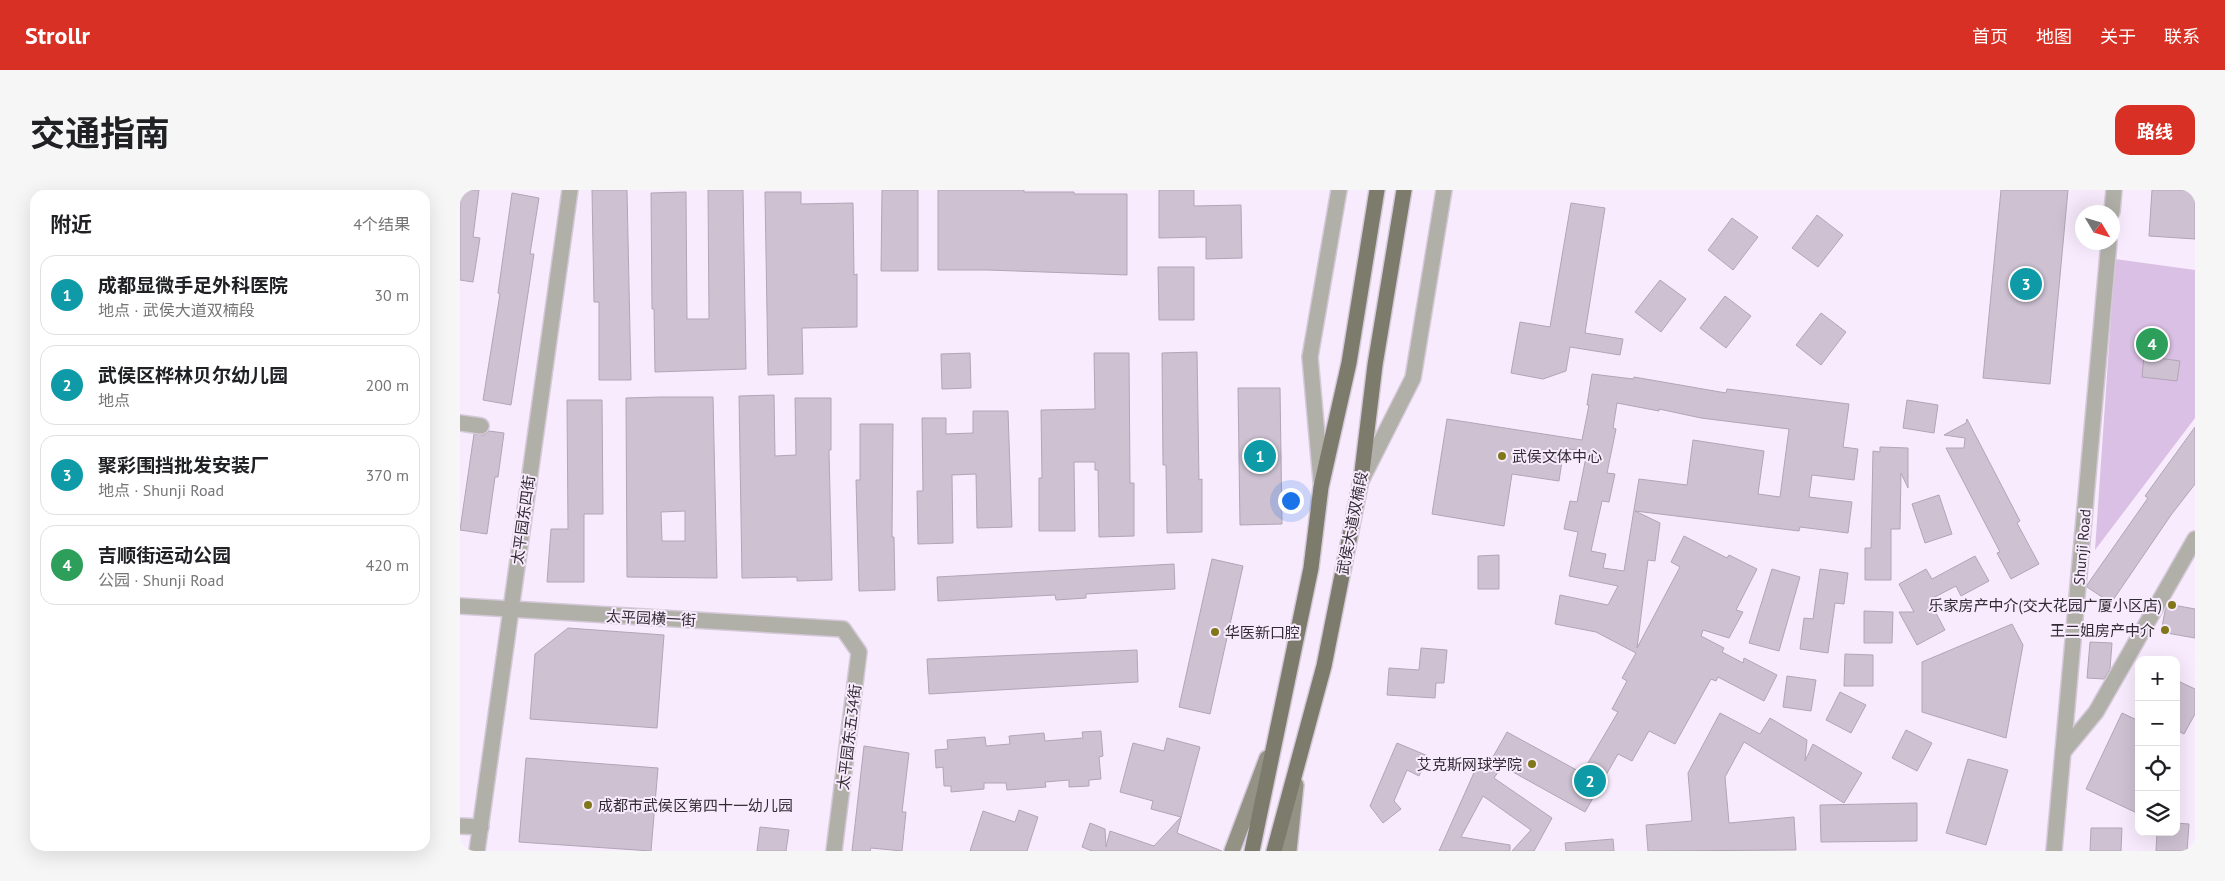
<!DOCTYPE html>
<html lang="zh">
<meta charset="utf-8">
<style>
:root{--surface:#fff;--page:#f6f6f6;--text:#202124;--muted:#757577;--line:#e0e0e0;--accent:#d93025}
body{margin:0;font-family:"PT Sans","Noto Sans SC",sans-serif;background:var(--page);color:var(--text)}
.controls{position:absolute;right:15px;bottom:15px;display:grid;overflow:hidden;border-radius:10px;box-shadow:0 5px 20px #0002}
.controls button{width:45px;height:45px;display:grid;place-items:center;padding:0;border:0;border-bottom:1px solid var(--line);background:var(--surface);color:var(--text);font:25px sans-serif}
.compass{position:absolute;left:1615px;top:15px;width:45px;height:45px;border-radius:50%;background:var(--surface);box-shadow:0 5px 20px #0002;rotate:128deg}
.you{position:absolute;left:830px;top:310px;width:18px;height:18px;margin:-12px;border:4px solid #fff;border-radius:50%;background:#1a73e8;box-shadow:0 0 0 8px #1a73e833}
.badge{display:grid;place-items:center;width:32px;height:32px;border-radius:50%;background:var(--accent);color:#fff;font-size:16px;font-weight:700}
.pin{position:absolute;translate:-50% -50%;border:2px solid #fff;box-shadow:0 1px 5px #0006}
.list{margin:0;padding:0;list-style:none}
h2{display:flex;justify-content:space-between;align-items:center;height:65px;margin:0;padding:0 20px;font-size:21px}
h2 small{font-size:16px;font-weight:400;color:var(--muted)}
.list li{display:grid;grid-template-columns:32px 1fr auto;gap:15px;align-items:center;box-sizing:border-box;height:80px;margin:0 10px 10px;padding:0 10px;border:1px solid var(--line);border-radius:15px}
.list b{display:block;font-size:19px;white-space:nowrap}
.list p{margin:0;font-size:16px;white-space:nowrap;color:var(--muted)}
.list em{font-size:16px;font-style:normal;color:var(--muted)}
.icon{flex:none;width:28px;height:28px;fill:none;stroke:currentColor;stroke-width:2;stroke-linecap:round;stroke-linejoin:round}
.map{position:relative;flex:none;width:1735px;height:661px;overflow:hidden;border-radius:15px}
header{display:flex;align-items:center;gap:30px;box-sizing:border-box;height:70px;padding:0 25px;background:var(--accent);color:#fff}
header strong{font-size:24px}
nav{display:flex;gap:28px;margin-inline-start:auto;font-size:18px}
.intro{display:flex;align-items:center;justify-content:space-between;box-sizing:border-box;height:120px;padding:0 30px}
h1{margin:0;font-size:35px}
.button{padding:12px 22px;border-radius:15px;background:var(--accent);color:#fff;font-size:18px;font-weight:700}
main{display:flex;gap:30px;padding:0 30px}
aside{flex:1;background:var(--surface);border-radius:15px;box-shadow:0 5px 20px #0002}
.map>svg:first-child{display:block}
.green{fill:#dac0e4}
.building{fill:#cdc1d2;stroke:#b1a5b6;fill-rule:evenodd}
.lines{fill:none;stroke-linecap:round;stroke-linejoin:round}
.minor-casing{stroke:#d4c9d9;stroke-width:18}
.tertiary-casing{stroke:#d4c9d9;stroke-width:18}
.secondary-casing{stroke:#d4c9d9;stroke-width:18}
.primary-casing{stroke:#d4c9d9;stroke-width:18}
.minor{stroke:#b1b0a8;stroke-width:15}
.tertiary{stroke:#b1b0a8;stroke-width:15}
.secondary{stroke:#939285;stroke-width:15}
.primary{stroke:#7d7b6c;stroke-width:15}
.poi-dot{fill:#80761a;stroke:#f8ebfd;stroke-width:2}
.labels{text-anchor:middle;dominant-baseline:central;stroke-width:4;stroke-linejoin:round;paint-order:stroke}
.poi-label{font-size:15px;fill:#312c33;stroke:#f8ebfd;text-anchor:start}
.street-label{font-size:15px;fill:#312c33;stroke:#f8ebfd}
</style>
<header>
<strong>Strollr</strong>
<nav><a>首页</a><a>地图</a><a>关于</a><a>联系</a></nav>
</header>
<div class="intro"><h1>交通指南</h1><a class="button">路线</a></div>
<main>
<aside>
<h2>附近<small>4个结果</small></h2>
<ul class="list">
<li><span class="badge" style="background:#0f9aa8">1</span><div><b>成都显微手足外科医院</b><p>地点 · 武侯大道双楠段</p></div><em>30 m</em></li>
<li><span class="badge" style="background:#0f9aa8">2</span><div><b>武侯区桦林贝尔幼儿园</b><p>地点</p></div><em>200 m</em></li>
<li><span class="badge" style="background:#0f9aa8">3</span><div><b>聚彩围挡批发安装厂</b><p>地点 · Shunji Road</p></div><em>370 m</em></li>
<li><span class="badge" style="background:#2e9e5b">4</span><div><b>吉顺街运动公园</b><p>公园 · Shunji Road</p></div><em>420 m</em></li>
</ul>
</aside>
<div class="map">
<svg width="1735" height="661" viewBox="0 0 1735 661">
<rect width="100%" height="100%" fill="#f8ebfd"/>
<path class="green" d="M1655,69l80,11v148l-100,132z"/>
<path class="building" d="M0,0h19l-6,47 7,1 -7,44 -13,-2z
M132,0h35l4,190h-32v-78h-5z
M248,0h35l3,179 -91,3 -1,-63h-2l-1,-116 35,-1 1,127h22z
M422,0h36v81h-37z
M478,0h86v2h50v2h53v81l-139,-5h-50z
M699,0h35v16l47,-1 1,53 -36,1v-22l-47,1z
M1541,0h67l-18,194 -67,-6z
M1692,0h43v49l-46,-3z
M305,2h36v12l52,-1 1,72 3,-1v53l-55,1 1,46 -35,1z
M52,3l27,5 -9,56h4l-23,151 -28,-5 17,-106 -2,-1z
M1111,13l34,5 -20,125 38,6 -3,16 -50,-8 -4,24 -23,8 -32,-6 9,-51 30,5z
M1357,25l26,20 -25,32 -26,-19z
M1272,28l26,19 -25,33 -25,-20z
M698,77h36v53h-35z
M1200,90l26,19 -25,33 -26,-20z
M1265,106l26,20 -25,32 -26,-20z
M1361,123l25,19 -25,33 -25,-20z
M737,162l2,128 3,-1v53l-35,1 -1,-68h-3l-1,-112z
M510,163l1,35 -29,1 -1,-35z
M634,163h35l1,130h4v53l-35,1 -1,-67h-3v-8h-21l1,69h-36v-53h3l-1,-68 54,-1z
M1684,166l36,5 -3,20 -35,-4z
M1132,184l41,5 1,-2 92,16 1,-4 122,15 -6,43 15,2 -4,31 -42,-5 -3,22 43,5 -4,31 -48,-6 -1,4 -164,-20 25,12 -5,38 -7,-1 -11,88 43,-81 -9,-5 13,-26 43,22 2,-3 28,14 -21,41 7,2 -14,26 -26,-8 -2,6 23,12 -2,4 21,11 1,-5 33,17 -13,26 -46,-24 -2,4 -5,-2 -36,65 -26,-13 -17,30 -14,-7 -33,58 -83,-46 -8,12 58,40 -18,33h-22l19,-21 -48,-34 -22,41 49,8v6h-71l38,-85 8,5 22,-39 75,41 36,-61 -6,-3 15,-28 -5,-3 14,-25 -40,-21 -41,-8 5,-29 48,10 10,-19 -49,-10 9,-44 -14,-3 6,-28 7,1 10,-50 -23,-4 -5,33 -47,-7 -8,52 -72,-12 15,-95 135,21 7,-35h-2zM1157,213l42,8v-2l42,9 88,11 -9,68 -22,-3 6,-43 -71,-11 -6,45 -48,-6 -15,92 -21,-3 3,-14 -15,-3 11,-50 7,1 6,-28 -8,-1 9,-44 -3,-1z
M778,198h42l2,136 -42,1z
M314,205l1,61 21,-1 -1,-57h36v52h-2l3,130 -35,1v-4l-55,1 -3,-182z
M201,207h52l4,181 -90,-1 -1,-179zM225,321v30h-23l-1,-29z
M107,210h35l1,114h-19v68h-37l4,-53h17z
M1447,210l31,5 -4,28 -31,-5z
M513,221h35l4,116 -35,1 -1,-54 -24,1 1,68 -35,1 -1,-53h6l-1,-73h24v16l27,-1z
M1507,229l53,102 -3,2 22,41 -28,15 -14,-26 3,-1 -54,-104h18l1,-10 -21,-3 22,-12z
M400,234h33l-1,113h2l1,53 -36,1 -3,-111h4z
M1735,237v57l-24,31 -60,88 -24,-16v-2l61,-87 -3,-2z
M29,241l15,2 -6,44h-3l-8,57 -27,-4 14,-96 10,1z
M1420,257l28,1v40l-7,-15 -1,56h-9v51h-26v-32h6l2,-97 7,1z
M1479,305l13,39 -27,9 -13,-39z
M1039,365v34h-21v-33z
M1515,366l14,25 -28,15 -5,-10 -27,14 16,30 -28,15 -18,-33h15l-15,-28 27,-15 6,10z
M752,369l31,7 -33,148 -31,-7z
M714,374l1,25 -89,5v4l-30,2 -1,-5 -117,6 -1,-24z
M1312,379l28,8 -21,74 -30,-8z
M1360,379l28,4 -4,31 -9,-1 -7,50 -28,-4 4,-31 9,1z
M1708,414l27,5v29l-34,-6 4,-21z
M1404,421l29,1 -1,31h-28z
M1552,434l11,21 -17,93 -84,-26v-50z
M108,438l96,7 -7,93 -127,-9 5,-65z
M1630,452l22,1 -2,26 -6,10 -17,-1z
M961,458l26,2 -3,33h-8l-1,15 -48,-3 2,-27 30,2z
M677,460l1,32 -209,12 -2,-35z
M1385,464l28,1v31h-29z
M1327,486l29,4 -5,31 -28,-4z
M1716,490l19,9v25l-11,20 -8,-4z
M1380,502l26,13 -15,28 -25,-13z
M1260,523l40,21 10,-16 37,22 -2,21 8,-17 49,29 -18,30 -100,-61 -19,35 4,46 65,-6 2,33 -148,1 -2,-26 46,-4 -4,-48z
M1662,523l17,8v93l-53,-25z
M1446,540l26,13 -15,28 -25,-13z
M641,541l2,25 -4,1 2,22 -12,1v6l-20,1v-7l-24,2 1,5 -39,3 -1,-7h-22v6l-33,3v-6h-7l-1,-19 -7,1 -1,-18 13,-1 -1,-9 38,-3 1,9 24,-2 -1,-8 35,-3 1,8 38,-3 -1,-6z
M707,548l33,9 -23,86 45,18h-130l-10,-4 8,-24 15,6 1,18 4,-16 44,15 27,-29 -30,-8 2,-8 -33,-9 13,-49 31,8z
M937,553l31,13 -9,20 -12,-6 -13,31 7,8 -18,14 -13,-17z
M404,556l45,7 -7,59h4l-4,39 -31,-3 -1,3h-18z
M66,568l132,10 -7,83 -132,-9z
M1508,569l40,11 -22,75 -40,-12z
M1457,613v38l-96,1 -1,-37z
M559,620l19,7 -11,34h-57l13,-40 32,11z
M1716,633l13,1 -2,27h-31l1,-19h19z
M300,637l29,3 -3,21h-29z
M1631,638h31l-1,23h-31z
M1153,649l1,12h-48l-1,-8z"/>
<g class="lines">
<defs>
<path id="minor" d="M0,233l21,3
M0,416l383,23 16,23 -25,199
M1603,562l33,-40 99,-173
M0,636l21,1"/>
<path id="tertiary" d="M1652,22l2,-22
M902,289l51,-101 31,-188
M861,291l-11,-124 29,-167
M17,661l93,-661
M1594,661l55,-609"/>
<path id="secondary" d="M772,661l35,-93
M829,661l7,-66"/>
<path id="primary" d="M792,661l59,-283 10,-81 28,-124 28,-173
M814,661l50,-185 37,-186 14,-115 29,-175"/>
</defs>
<use href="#minor" class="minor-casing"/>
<use href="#tertiary" class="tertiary-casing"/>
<use href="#secondary" class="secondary-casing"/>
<use href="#primary" class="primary-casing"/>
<use href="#minor" class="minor"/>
<use href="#tertiary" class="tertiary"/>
<use href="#secondary" class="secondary"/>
<use href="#primary" class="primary"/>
</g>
<g class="poi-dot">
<circle cx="1042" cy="266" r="5"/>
<circle cx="1712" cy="415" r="5"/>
<circle cx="1705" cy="440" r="5"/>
<circle cx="755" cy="442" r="5"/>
<circle cx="1072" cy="574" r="5"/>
<circle cx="128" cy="615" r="5"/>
</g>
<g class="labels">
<g class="poi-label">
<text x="1052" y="266">武侯文体中心</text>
<text x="1702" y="415" text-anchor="end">乐家房产中介(交大花园广厦小区店)</text>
<text x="1695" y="440" text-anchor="end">王二姐房产中介</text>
<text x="765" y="442">华医新口腔</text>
<text x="1062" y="574" text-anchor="end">艾克斯网球学院</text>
<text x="138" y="615">成都市武侯区第四十一幼儿园</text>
</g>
<g class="street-label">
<text transform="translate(63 330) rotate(-82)">太平园东四街</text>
<text transform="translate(892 333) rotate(-79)">武侯大道双楠段</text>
<text transform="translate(1622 357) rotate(-85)">Shunji Road</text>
<text transform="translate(191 428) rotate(3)">太平园横一街</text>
<text transform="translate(389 547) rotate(-83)">太平园东五34街</text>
</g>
</g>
</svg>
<div class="controls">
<button>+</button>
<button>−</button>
<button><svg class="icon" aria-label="locate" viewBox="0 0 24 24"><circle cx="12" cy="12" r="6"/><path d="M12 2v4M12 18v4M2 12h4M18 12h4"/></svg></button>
<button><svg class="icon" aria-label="layers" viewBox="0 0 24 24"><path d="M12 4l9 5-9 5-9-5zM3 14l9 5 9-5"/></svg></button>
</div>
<svg class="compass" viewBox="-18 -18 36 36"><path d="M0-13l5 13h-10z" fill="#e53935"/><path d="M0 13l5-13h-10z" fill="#757577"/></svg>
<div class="you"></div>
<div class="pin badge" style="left:800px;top:266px;background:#0f9aa8">1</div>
<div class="pin badge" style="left:1130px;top:591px;background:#0f9aa8">2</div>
<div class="pin badge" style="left:1566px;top:94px;background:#0f9aa8">3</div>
<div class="pin badge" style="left:1692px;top:154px;background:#2e9e5b">4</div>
</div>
</main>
